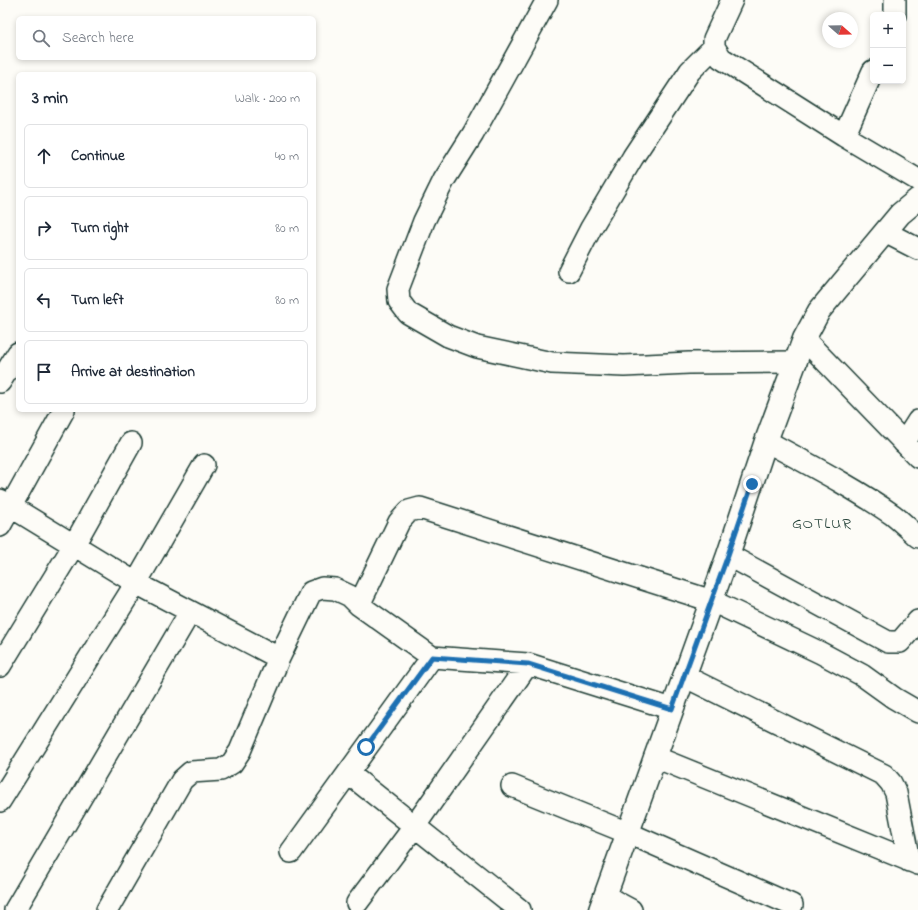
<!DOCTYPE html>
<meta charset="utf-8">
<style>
:root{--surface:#fff;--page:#f6f6f7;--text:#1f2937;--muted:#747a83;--line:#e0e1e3}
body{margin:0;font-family:"Indie Flower",sans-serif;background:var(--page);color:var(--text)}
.controls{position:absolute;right:12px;top:12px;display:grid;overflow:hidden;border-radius:6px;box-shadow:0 2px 6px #0003}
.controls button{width:36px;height:36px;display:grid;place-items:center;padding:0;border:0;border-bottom:1px solid var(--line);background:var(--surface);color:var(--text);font:20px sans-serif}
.compass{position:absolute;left:822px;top:12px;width:36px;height:36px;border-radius:50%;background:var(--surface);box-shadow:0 2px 6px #0003;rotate:110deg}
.stop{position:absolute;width:12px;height:12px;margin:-9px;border:3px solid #1f6fb2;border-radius:50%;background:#fff}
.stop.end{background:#1f6fb2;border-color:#fff;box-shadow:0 1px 4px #0008}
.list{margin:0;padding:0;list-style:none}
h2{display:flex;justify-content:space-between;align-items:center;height:52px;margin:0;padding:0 16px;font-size:17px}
h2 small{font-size:13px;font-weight:400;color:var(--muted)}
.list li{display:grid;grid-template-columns:26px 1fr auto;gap:12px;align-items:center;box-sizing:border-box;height:64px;margin:0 8px 8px;padding:0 8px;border:1px solid var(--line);border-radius:6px}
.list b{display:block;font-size:15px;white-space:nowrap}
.list em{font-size:13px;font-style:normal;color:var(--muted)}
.icon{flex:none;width:22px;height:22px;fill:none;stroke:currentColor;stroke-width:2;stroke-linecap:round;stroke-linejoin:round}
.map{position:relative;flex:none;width:918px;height:910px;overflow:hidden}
.search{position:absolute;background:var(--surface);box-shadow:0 2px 6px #0003;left:16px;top:16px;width:300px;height:44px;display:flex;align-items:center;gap:10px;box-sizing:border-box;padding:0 14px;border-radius:6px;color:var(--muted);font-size:15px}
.panel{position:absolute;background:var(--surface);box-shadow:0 2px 6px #0003;left:16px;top:72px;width:300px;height:340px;border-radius:6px}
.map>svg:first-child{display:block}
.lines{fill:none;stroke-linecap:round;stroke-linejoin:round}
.minor-casing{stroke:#1f3d34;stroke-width:24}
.tertiary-casing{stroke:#1f3d34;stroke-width:25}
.minor{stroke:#fdfcf7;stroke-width:21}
.tertiary{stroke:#fdfcf7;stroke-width:22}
.route{stroke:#1f6fb2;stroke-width:5}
.labels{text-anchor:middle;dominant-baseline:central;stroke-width:4;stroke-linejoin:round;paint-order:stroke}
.quarter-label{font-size:16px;letter-spacing:1px;fill:#1f3d34;stroke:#fdfcf7}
</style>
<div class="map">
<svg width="918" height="910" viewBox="0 0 918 910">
<rect width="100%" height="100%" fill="#fdfcf7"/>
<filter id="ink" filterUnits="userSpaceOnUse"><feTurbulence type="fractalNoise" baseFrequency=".025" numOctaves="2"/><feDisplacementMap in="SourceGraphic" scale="8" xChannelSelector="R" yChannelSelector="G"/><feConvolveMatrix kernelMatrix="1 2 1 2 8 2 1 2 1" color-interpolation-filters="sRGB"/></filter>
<g filter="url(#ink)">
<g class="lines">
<defs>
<path id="minor" d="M547,0l-74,134 -29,46 -20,41 -26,68 1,12 9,12 40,23 29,11 75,16 72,3 65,-3 107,-1
M732,0l-18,39v8l7,11 123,78 74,44
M895,15v-15
M844,136l29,-65
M885,232l33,17
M569,271l22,-43 42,-71 57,-86 24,-24
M804,339l114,118
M0,382l18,-29
M766,441c42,23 87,46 127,74 9,7 17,15 25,22
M904,443l14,-22
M0,500l136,83 143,75
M0,526l64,-116
M728,555l160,87h12l18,-21
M359,605l40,-83 10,-11 11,-3 292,93 109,52 41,22 32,23 24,14
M0,666l74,-121 57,-102
M684,676l200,99 7,8 5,10 13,68
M655,757l263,107
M348,773l172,137
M512,786l116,47 164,72
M0,801l136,-218 68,-118
M291,852l141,-195
M605,896l26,14
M357,903l57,-76 114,-163
M15,910l175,-298
M107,910l75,-130 9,-8 30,-2 11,-7 8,-12 39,-93 32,-66 11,-4 13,1 15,7 9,9 73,52 96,7 144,45"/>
<path id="tertiary" d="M600,910l128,-355 38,-114 38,-102 15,-28 81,-97 18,-15"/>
</defs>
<use href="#minor" class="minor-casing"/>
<use href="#tertiary" class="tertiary-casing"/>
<use href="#minor" class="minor"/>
<use href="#tertiary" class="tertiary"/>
</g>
</g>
<g class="lines" filter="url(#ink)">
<path class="route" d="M366,747l66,-90 96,7 144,45 56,-154 24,-71"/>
</g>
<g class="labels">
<g class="quarter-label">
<text x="822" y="524">GOTLUR</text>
</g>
</g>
</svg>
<div class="controls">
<button>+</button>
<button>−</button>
</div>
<svg class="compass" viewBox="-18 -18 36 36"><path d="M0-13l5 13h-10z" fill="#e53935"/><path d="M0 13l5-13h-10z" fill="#747a83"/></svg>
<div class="stop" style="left:366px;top:747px"></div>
<div class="stop end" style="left:752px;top:484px"></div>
<div class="search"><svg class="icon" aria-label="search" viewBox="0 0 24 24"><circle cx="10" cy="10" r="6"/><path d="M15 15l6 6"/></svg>Search here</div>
<section class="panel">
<h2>3 min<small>Walk · 200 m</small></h2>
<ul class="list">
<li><svg class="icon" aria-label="ahead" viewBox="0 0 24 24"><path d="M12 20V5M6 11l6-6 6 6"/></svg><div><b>Continue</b></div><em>40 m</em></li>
<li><svg class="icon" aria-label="right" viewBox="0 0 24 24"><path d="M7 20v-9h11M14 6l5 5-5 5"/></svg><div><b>Turn right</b></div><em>80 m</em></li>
<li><svg class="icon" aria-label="left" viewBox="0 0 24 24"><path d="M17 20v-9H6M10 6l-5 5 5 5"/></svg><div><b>Turn left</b></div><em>80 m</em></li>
<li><svg class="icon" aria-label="arrive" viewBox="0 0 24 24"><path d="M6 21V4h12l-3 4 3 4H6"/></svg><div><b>Arrive at destination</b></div></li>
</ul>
</section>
</div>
